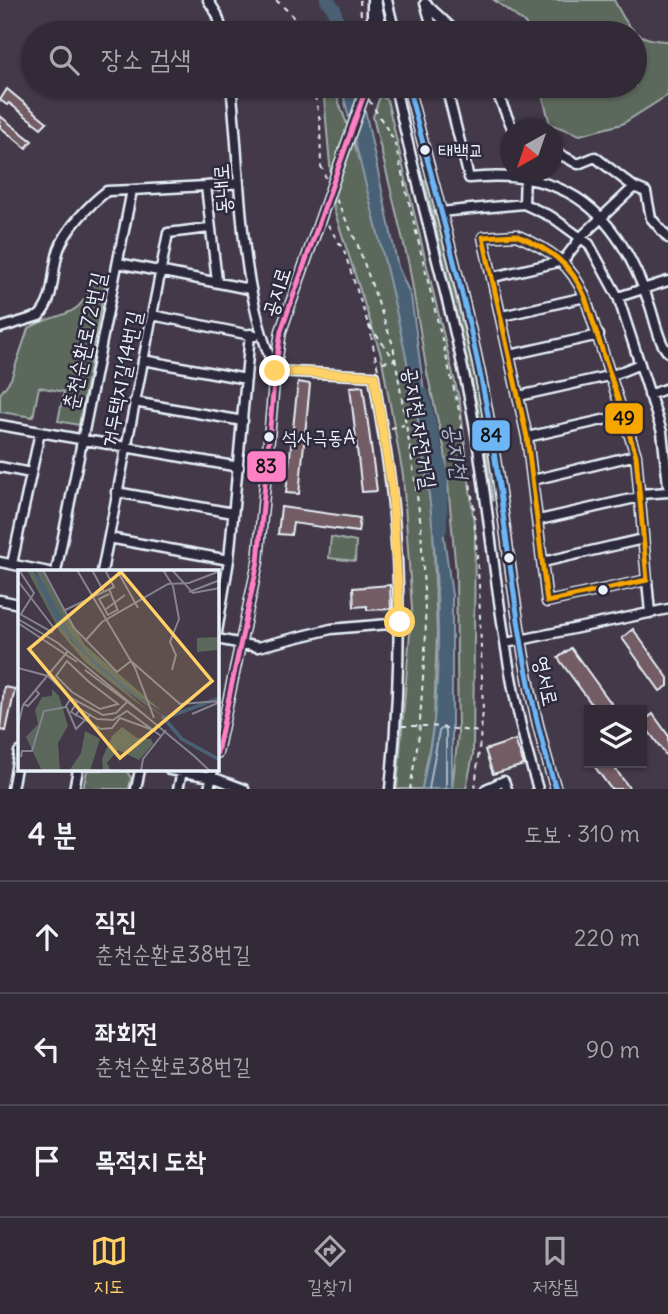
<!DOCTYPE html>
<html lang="ko">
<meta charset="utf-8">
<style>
:root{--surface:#322b37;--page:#3a333f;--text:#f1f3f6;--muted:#a8a7ad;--line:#4d4752;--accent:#ffd166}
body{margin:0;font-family:Delius,"Poor Story",sans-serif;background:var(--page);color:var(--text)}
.controls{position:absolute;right:21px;bottom:21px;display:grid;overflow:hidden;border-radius:0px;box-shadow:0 2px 5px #0004}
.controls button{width:63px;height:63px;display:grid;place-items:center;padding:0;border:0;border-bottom:2px solid var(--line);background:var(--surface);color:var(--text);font:35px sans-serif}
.compass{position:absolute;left:500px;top:119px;width:63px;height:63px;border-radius:50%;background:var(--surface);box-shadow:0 2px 5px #0004;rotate:220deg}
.stop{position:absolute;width:21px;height:21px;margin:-16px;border:5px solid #ffd166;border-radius:50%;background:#fff}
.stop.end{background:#ffd166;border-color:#fff;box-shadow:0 2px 7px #0008}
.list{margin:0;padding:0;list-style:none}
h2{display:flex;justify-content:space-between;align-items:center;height:91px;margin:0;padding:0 28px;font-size:30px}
h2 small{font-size:23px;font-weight:400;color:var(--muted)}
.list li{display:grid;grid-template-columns:46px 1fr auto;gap:21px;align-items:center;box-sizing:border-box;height:112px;padding:0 28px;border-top:2px solid var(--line)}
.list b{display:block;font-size:26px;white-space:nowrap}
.list p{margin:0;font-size:23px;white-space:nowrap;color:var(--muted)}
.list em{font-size:23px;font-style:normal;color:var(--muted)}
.icon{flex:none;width:38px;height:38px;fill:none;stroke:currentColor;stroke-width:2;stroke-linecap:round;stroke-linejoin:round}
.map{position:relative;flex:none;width:668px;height:789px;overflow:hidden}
.search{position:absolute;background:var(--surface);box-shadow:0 2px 5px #0004;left:21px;right:21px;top:21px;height:77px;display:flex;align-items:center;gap:18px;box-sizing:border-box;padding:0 24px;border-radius:38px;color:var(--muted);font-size:26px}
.sheet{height:427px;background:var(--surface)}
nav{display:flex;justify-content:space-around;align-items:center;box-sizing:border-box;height:98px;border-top:2px solid var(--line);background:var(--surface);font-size:19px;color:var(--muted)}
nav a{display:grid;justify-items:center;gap:4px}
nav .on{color:var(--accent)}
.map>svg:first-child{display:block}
.green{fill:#5d685c;stroke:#a2acaa;stroke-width:2}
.water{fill:#4a6075;stroke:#899aa9;stroke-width:2}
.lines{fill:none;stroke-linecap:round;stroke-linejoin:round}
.shore{stroke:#a9b7c4;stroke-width:2}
.river{stroke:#4a6075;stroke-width:14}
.building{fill:#735b64;stroke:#e8f1f8;stroke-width:2}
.minor-casing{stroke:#e8f1f8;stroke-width:13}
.path{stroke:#e8f1f8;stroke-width:2;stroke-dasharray:5 5;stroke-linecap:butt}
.minor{stroke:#2f2a3d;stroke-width:8}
.minor-bridge-casing{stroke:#e8f1f8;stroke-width:13;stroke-linecap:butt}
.minor-bridge{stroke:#2f2a3d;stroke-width:8}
.bus-1-casing{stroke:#2f2a3d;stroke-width:10}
.bus-2-casing{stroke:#2f2a3d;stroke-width:10}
.bus-3-casing{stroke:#2f2a3d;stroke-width:10}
.bus-1{stroke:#ff80c5;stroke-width:5}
.bus-2{stroke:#6db6f5;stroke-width:5}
.bus-3{stroke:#f7a600;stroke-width:5}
.route{stroke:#ffd166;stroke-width:9}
.bus-dot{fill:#e8f1f8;stroke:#2f2a3d;stroke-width:2.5}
.labels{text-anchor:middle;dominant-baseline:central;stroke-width:5;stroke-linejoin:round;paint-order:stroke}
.bus-label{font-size:19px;fill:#e8f1f8;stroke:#2f2a3d;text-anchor:start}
.street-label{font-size:21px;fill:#e8f1f8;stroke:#2f2a3d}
.water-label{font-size:23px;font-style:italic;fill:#a9b7c4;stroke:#2f2a3d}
.inset-river{fill:none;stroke:#4a6075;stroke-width:3.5}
.inset-road{fill:none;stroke:#85838f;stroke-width:2}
.view{fill:#ffd166;fill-opacity:0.15;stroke:#ffd166;stroke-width:3.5}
.inset-edge{fill:none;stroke:#e8f1f8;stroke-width:3.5}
.line-badge{stroke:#2f2a3d;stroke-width:2.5}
.pale-badge-label{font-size:19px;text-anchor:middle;font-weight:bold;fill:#111}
</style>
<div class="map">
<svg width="668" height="789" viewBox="0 0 668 789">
<rect width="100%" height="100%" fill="#433949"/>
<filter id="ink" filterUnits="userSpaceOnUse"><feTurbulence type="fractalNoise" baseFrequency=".0143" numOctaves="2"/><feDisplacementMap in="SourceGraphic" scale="14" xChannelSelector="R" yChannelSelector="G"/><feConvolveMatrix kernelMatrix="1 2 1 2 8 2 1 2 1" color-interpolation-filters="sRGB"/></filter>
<g filter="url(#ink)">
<path class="green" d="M494,0h120c14,27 21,41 54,41v54l-46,29 -42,11 -30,-11 -10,-38h95v-53h-107l-2,-9z
M323,86h10l50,137 26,115 24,188 4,106 -3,90 -12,67h-25l15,-180 -9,-134 -22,-120 -47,-145z
M380,96l7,4 73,303 15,129 -2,223 -7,34h-14l6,-55 -2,-162 -11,-120 -18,-79 -18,-108 -36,-148z
M425,181l4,3 52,220 12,97 -16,-97z
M94,276l12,3 -27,146 -21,-4 6,-29 -25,-5 -6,30 -33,-5v-18l11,-15 17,-50c31,-20 53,-5 66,-53z
M331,537l25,5 -1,19 -26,-3z
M87,770h39l5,8 -2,11h-46z"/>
<path class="water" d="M341,86h19l38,181 13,29 41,299v194h-30c4,-22 9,-45 12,-68 21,-214 -42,-429 -93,-635z"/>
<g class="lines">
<path class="shore" d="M429,789l10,-58 4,-3 3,3v58"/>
<path class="river" d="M327,0l7,9 5,24
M422,394l19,79 -1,56"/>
</g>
<path class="building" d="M7,89l40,33 -6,6 -32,-25 -2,2 -7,-5z
M0,116l32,25 -6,7 -26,-21z
M298,382l12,2 -11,110 -13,-1z
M363,386l14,105 -15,1 -12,-105z
M281,507l79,11 -2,14 -65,-9 -2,12 -13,-1z
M390,585l1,24 -24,1v-4l-13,1 -1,-19z
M633,629l35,49v8l-8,5 -38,-53z
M571,648l45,62h-20l-38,-52z
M4,687l11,2 -9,42 -6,-1z
M653,714l15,21v23l-26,-36z
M515,740l9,25 -31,9 -8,-24z
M592,763h19l19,26h-19z"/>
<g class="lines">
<defs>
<path id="minor" d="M208,0l9,14 6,19
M376,0l7,33
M387,0l8,33
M425,3l32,30
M426,6l8,27
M372,33v-33
M231,86c11,97 6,194 44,285l99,5c5,38 13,75 17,112 12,100 9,201 -1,301
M395,86c24,114 59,227 80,342 20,120 26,244 63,361
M408,86c27,105 58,211 78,318 24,129 29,260 70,385
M446,86l23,92c99,-11 149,36 180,125 5,13 10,42 19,49
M494,86l19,44
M552,150l26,14 17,-7 39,30 12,5 5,26 17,20
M524,204l1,-32
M440,212l84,-8 28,13 37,27 29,53 44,135 6,53
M516,235c33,14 55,28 69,62l51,158 11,125 -100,22 -20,-165 -44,-200z
M118,263l131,26
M493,277l70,-16 19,-25 52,-49
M217,281l-11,-95 32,-3
M618,297l50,-16
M152,315l103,21
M502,316l83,-19
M0,328l39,-12c17,-18 12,-44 20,-67 7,-20 31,-45 48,-58l25,-1
M510,355l89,-20
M143,360l103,19
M649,395l19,-7
M519,396l94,-21 27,-11
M134,402l109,19
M0,425l239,42
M527,437l98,-22
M0,467l31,6
M533,480l103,-25
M116,492l117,21
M640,494l28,-2
M539,520l101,-23
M109,538l120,22
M0,562l49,10
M543,562l100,-23
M12,564l28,-132
M56,572l76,-382 74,-4
M102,572l66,-339 41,-5
M647,580l3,33
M0,600l19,4
M217,632l12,-72 21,-226
M217,639l41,8 73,-18 69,-6
M506,643l162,-34
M217,753l41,-191 17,-191 6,-40 45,-128
M170,770l42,7 32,12
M12,789l7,-37
M74,789l4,-19
M136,789l4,-19
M178,789l4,-17
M209,789l4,-19
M486,789l18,-8 3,8"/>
</defs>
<use href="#minor" class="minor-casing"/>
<path class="path" d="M276,0l16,15 8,18
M360,0l2,33
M313,86l7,35 1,45 5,12
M369,100l25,40 65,270 15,99 5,77 4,125 -8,78
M336,199l21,44 36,102 21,128 7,53 5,108 -7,101 -9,54
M328,225l16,26 24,73 27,36 -18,3
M369,325l9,45
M391,428l13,-3
M402,726h28l50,6"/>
<use href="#minor" class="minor"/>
<defs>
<path id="minor-bridge" d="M326,203l41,-117"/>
</defs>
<use href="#minor-bridge" class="minor-bridge-casing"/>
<use href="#minor-bridge" class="minor-bridge"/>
<defs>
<path id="bus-1" d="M217,753l41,-191 17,-191 6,-40 86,-245"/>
<path id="bus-2" d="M408,86c27,105 58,211 78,318 24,129 29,260 70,385"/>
<path id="bus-3" d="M516,235c33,14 55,28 69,62l51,158 11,125 -100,22 -20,-165 -44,-200z"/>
</defs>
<use href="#bus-1" class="bus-1-casing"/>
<use href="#bus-2" class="bus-2-casing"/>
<use href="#bus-3" class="bus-3-casing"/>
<use href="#bus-1" class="bus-1"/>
<use href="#bus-2" class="bus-2"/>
<use href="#bus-3" class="bus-3"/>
</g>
</g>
<g class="lines" filter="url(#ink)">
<path class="route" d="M275,371l99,5 18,113 8,133"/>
</g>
<g class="bus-dot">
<circle cx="425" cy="150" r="6"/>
<circle cx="269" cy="437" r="6"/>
<circle cx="509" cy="558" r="6"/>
<circle cx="603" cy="590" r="6"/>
</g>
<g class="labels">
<g class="bus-label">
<text x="438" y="150">태백교</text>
<text x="282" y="437">석사극동A</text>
</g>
<g class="street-label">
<text transform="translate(222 189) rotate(-94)">동내로</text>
<text transform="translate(276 292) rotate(-72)">공지로</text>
<text transform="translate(84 341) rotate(-78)">춘천순환로72번길</text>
<text transform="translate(121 379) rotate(-79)">거두택지길14번길</text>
<text transform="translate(420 428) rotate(81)">공지천 자전거길</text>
<text transform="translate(546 681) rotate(78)">영서로</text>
</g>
<g class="water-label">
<text transform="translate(457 451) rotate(81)">공지천</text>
</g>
</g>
<g transform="translate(18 570)">
<rect width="201" height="201" fill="#433949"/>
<path d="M9,0l7,2 37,69 77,70 -63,-49 -25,-30zM17,0h7l43,75 77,66 -29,-17 -41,-35 -23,-27zM200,67l-1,13 -20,2v-14zM34,119l7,7 9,30 -10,17 2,28h-18l-16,-34 12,-13 -3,-14 7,-13 10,-1zM104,157l15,11 14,1 2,5 -14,16 -21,-10 -11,13 4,8h-8l-1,-12 10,-23zM67,161l15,8 -10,32h-21l12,-18z" fill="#5d685c"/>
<path d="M14,0l9,9 28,53 23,27 77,62 -48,-34 -40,-36 -22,-25z" fill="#4a6075"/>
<path class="inset-river" d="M73,89l19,18M144,146l20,23 38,21M147,148l55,-20"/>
<path class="inset-road" d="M1,0l15,23 -13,21M25,0l31,58 43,44 14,-11 49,43 40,-3M59,0l58,98 19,50M74,0l12,22M99,0l21,38M145,0l10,16 6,33 -9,23 6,13 -4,15M154,0l21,23 27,-5M0,11l36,47 -2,4 -32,-18M91,19l9,22M171,22l31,-12M91,24l-10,5 9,16 9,-5M88,39l19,-14M45,41l51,-24 -9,-17M0,49l40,24 136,113M0,53l59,39M67,71l17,-19 66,-38 21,-1 31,-12M49,91l22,21 29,22 -18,5 -28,-17 -16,-16zM0,98l30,8 23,22 32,17 13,-2 11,-11M67,100l61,46M53,128l-5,8 10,23 15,-15M59,132l-6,10 30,17 11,-1 8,-10 33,12M5,134l5,2 11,-12 -3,-4M174,144l28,-12M57,146l5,-7 17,10 16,1 14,-9 34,25M0,156l5,-21 45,-54M175,185l17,16M3,187l1,-6h10l12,-40 22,-4M123,201l2,-12 23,-29"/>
<path class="view" d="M103,2l91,109 -92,77 -91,-109z"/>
<rect width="201" height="201" class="inset-edge"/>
</g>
<g class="line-badge">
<rect x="604" y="402" width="40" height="33" rx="7" fill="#f7a600"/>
<rect x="471" y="419" width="40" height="33" rx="7" fill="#6db6f5"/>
<rect x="246" y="450" width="41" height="33" rx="7" fill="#ff80c5"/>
</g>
<g class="pale-badge-label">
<text x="624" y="425">49</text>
<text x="491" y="442">84</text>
<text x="266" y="473">83</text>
</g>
</svg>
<div class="controls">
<button><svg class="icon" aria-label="layers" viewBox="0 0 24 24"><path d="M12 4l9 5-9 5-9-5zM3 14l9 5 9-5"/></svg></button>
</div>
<svg class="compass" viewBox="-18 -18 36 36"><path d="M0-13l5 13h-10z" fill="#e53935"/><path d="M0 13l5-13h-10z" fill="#a8a7ad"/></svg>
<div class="stop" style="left:400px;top:622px"></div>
<div class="stop end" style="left:275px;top:371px"></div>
<div class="search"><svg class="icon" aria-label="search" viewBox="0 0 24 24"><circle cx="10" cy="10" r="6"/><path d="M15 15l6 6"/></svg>장소 검색</div>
</div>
<section class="sheet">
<h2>4 분<small>도보 · 310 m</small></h2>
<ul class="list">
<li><svg class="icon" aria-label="ahead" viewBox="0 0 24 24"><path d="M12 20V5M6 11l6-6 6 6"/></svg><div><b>직진</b><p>춘천순환로38번길</p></div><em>220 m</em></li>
<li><svg class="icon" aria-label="left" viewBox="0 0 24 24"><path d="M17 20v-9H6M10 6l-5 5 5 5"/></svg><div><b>좌회전</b><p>춘천순환로38번길</p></div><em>90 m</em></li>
<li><svg class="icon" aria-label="arrive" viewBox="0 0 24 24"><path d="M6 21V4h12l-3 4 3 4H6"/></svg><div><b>목적지 도착</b></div></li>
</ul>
</section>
<nav>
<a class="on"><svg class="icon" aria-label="map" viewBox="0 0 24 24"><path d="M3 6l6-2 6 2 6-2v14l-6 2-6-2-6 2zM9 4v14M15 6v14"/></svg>지도</a>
<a><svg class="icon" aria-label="directions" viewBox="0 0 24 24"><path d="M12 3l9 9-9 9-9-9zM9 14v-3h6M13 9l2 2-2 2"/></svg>길찾기</a>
<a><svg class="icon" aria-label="saved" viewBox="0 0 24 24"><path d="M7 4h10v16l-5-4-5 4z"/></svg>저장됨</a>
</nav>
